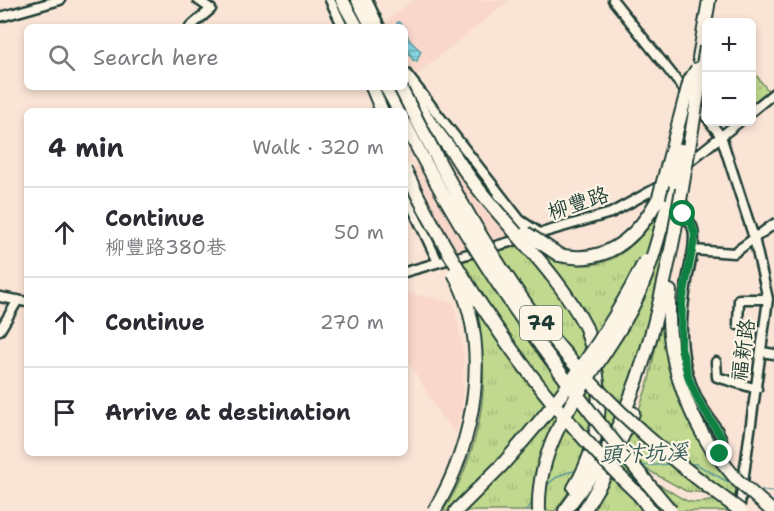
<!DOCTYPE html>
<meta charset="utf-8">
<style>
:root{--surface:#fff;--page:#f7f7f7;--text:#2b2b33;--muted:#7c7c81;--line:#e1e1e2}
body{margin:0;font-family:"Shantell Sans","LXGW WenKai TC",sans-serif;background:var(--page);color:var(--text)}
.controls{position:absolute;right:18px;top:18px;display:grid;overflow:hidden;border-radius:9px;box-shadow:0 3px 9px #0003}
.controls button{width:54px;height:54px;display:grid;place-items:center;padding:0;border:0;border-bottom:2px solid var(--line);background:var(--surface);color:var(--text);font:30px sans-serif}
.stop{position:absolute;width:18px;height:18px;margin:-14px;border:4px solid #0b8043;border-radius:50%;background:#fff}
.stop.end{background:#0b8043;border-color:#fff;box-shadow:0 2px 6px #0008}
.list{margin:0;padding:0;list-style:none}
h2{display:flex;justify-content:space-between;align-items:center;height:78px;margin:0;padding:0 24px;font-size:26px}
h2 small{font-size:20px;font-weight:400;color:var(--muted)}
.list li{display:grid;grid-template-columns:39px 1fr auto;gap:18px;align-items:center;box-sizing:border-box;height:90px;padding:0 24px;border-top:2px solid var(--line)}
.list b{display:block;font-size:22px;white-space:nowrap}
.list p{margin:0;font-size:20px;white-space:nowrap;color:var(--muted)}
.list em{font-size:20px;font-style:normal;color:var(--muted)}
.icon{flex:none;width:33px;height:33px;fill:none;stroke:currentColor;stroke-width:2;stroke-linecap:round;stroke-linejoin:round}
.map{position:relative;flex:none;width:774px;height:511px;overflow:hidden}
.search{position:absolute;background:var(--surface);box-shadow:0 3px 9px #0003;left:24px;top:24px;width:384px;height:66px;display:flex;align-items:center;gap:15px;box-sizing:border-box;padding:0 21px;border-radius:9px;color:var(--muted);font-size:22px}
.panel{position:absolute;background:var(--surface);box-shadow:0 3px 9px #0003;left:24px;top:108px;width:384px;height:348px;border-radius:9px}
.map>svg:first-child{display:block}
.built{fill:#f9d8cb}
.grass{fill:url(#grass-tufts);stroke:#708b62;stroke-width:1.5}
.park{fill:url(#park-dots);stroke:#708b62;stroke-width:1.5}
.water{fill:url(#water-rules);stroke:#5c989c;stroke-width:1.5}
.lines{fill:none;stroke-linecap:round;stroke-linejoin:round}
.stream{stroke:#5c989c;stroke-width:1.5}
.minor-casing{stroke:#1f3d34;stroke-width:13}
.highway-casing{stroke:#1f3d34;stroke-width:16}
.minor{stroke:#fcf5e5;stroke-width:8}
.highway{stroke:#fcf5e5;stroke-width:12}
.highway-bridge-casing{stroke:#1f3d34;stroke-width:16;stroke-linecap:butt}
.highway-bridge{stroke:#fcf5e5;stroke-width:12}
.route{stroke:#0b8043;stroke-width:8}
.labels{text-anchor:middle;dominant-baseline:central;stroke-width:4.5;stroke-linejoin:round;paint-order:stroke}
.shield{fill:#fcf5e5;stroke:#617469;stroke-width:1.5}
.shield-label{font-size:20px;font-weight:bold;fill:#1f3d34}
.street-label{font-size:21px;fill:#1f3d34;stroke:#fcf5e5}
.water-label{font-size:22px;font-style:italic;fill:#335b57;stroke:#fcf5e5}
</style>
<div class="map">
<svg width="774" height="511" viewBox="0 0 774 511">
<defs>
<pattern id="grass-tufts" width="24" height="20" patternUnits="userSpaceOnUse" patternTransform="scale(1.5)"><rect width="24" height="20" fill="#c0d98f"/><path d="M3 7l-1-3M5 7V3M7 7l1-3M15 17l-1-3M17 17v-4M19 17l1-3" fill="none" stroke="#a5bb7c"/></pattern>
<pattern id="park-dots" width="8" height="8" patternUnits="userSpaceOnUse" patternTransform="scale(1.5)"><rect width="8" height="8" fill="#c0d98f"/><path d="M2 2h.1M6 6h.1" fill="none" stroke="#a5bb7c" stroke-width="1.8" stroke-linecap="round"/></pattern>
<pattern id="water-rules" width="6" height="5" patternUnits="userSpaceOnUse" patternTransform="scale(1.5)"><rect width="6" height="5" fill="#85d5e1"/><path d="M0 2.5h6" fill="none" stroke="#6caeb7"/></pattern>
</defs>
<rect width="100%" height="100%" fill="#fae4d6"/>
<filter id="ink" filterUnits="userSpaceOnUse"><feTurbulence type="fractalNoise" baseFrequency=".0167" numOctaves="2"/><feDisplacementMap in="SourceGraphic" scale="12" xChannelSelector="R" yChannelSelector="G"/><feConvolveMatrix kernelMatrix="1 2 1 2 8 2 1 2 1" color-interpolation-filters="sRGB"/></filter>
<g filter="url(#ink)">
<path class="built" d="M412,0h98l-100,80 -5,-10v-43l-23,-2z
M428,105l104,126 -80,24 -40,-76z
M405,292l49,11 10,53 -2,55 -6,22 -15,-16 -29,-50 -7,-2z"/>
<path class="grass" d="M687,170c-23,86 -41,207 -88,280 10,-57 9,-66 -17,-118l13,45 -6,66 -19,47 -15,21h-112c28,-42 50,-115 36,-167 -8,-27 -19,-55 -29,-82l78,-22c11,6 21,14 32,19 61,28 102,-48 127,-89z
M665,300l10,80 64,104v12l-53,-5 -40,-22 -22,5c11,4 23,5 33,10 29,14 25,24 62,15l16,12h-165l23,-31 26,-26 13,-23 17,-51z"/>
<path class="park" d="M752,70l17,22 -17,15z"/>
<path class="water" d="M398,22c10,4 7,10 11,17 3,5 8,8 12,12l-4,10 -4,-1 -7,-12 -1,-21h-10z"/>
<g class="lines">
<path class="stream" d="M689,464h7l41,23
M641,466l31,-2
M545,488c8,-10 18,-16 31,-17
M757,490l17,2
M526,511l8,-10"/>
<defs>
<path id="minor" d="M330,0l13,27
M367,0l13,27
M613,0l93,117
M0,17l60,-17
M190,27l21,-18 -13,-9
M405,72l115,148 21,14
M752,111l22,-18
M710,122l11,14 33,102 14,61 -29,212
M685,165l54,-43
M405,192l33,70
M684,205l-1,9c12,11 12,20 10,36l41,3 40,-29
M693,250c-11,52 -20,98 4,148 7,14 18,26 24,39 4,8 -2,15 2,22
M405,272l206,-59 51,-28
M0,297l27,5
M738,325l1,-26h29
M0,330l18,-30
M762,352l12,2
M716,362l1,15 40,12"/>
<path id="highway" d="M342,0l15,27
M358,0l14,27
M699,58l10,-58
M405,83l25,40 31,40
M372,87l10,24
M386,87l13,24
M495,201l31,32
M661,228l13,-46
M559,255c48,11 79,-18 100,-58
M670,291c-6,57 11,109 41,157
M574,488c31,-50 30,-106 12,-160
M640,496l11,15
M456,511l46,-46
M565,511c11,-16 25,-32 35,-49 41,-73 59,-150 75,-232
M584,511l20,-34 29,-64"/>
</defs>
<use href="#minor" class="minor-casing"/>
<use href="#highway" class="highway-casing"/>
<use href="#minor" class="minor"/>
<use href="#highway" class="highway"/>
<defs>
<path id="highway-bridge" d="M400,87c39,76 78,151 128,220 58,80 133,147 213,204
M405,124c73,144 162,264 266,387
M455,156c39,62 98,107 131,172
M405,170c59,122 137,233 235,326
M674,182l6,-32
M659,197l31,-117 7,-11
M675,230l31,-183
M526,233l33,22
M711,448l26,32 35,31
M502,465c59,-66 103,-124 143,-204
M434,511c41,-66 59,-167 20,-238
M539,511c-3,-74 50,-129 85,-189 18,-30 28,-61 37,-94"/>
</defs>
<use href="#highway-bridge" class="highway-bridge-casing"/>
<use href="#highway-bridge" class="highway-bridge"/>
</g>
</g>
<g class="lines" filter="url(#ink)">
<path class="route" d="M683,214l8,8 4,13 -13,68 -1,44 8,32 9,21 24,38 -2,16"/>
</g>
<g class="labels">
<rect class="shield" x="520" y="306" width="42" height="34" rx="4.5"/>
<g class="shield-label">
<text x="541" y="323">74</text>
</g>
<g class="street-label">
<text transform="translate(578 203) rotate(-18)">柳豐路</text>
<text transform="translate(743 350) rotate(-82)">福新路</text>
</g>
<g class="water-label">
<text transform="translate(644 453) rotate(-2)">頭汴坑溪</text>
</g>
</g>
</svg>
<div class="controls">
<button>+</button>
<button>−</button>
</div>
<div class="stop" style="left:683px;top:214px"></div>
<div class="stop end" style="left:720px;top:454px"></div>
<div class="search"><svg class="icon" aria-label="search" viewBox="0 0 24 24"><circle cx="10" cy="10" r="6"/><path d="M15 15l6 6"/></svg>Search here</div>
<section class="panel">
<h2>4 min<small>Walk · 320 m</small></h2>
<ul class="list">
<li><svg class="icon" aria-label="ahead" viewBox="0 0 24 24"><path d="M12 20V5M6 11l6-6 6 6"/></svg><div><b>Continue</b><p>柳豐路380巷</p></div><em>50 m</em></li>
<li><svg class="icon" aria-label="ahead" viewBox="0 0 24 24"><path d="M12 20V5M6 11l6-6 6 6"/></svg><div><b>Continue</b></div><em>270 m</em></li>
<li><svg class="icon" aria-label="arrive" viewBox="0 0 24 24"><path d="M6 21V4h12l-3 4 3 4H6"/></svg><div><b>Arrive at destination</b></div></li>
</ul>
</section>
</div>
